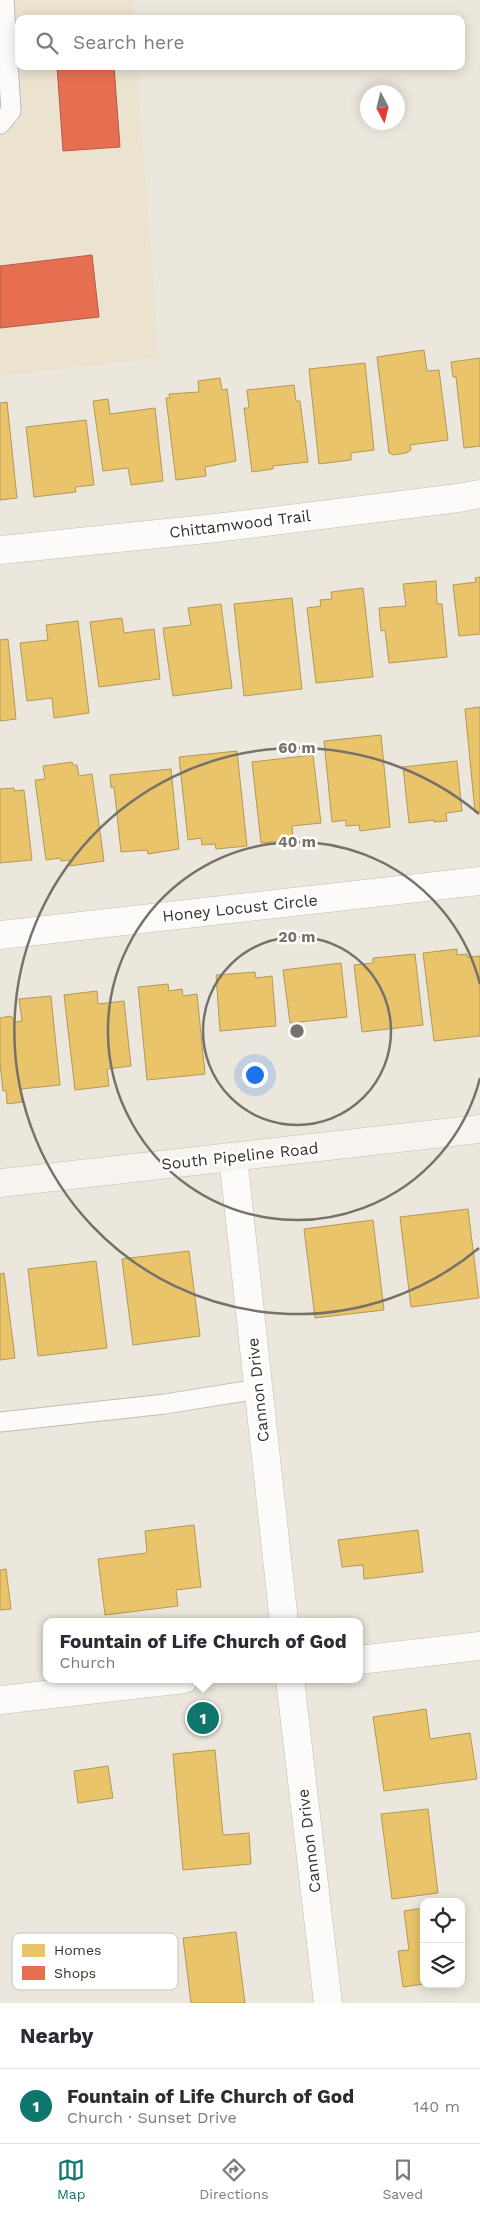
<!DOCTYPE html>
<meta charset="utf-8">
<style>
:root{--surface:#fff;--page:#f2f2f3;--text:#2b2b33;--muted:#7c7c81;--line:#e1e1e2;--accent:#0f766e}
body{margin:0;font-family:"Work Sans",sans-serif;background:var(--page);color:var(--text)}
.controls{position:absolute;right:15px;bottom:15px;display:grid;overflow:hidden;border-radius:10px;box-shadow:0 2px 12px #0003}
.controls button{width:45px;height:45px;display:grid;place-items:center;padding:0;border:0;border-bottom:1px solid var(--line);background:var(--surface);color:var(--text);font:25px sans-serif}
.compass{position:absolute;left:360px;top:85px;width:45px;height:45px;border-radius:50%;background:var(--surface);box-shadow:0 2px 12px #0003;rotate:173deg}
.you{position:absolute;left:254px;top:1074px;width:18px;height:18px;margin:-12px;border:4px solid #fff;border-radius:50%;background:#1a73e8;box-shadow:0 0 0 8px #1a73e833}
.badge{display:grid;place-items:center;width:32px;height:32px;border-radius:50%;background:var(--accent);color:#fff;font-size:16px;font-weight:700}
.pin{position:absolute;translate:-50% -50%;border:2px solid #fff;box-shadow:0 1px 5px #0006}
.popup{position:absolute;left:43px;top:1618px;width:320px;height:65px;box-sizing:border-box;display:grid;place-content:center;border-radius:10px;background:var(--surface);filter:drop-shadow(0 1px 4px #0005);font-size:16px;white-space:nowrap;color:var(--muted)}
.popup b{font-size:19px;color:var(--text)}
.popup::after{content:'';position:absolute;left:50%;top:100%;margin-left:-10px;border:10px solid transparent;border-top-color:var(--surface)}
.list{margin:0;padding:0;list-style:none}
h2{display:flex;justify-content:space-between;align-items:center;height:65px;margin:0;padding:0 20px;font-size:21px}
h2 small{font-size:16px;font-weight:400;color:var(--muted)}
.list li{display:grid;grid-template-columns:32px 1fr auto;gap:15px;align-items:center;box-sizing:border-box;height:75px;padding:0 20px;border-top:1px solid var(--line)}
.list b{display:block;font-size:19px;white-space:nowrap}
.list p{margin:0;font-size:16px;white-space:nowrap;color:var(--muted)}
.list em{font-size:16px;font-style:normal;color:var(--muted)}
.icon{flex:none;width:28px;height:28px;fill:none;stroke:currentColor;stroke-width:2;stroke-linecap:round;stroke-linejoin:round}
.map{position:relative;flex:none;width:480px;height:2003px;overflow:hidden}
.search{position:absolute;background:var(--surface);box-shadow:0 2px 12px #0003;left:15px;right:15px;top:15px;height:55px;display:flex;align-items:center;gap:12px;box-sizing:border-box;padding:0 18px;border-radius:10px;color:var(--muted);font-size:19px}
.sheet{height:140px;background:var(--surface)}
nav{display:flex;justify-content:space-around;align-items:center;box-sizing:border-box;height:70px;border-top:1px solid var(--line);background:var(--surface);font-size:14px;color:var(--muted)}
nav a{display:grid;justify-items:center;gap:2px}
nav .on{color:var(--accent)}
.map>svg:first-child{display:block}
.built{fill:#ebe3cf}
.homes{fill:#e9c46a;stroke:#b39857}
.shops{fill:#e76f51;stroke:#b25d46}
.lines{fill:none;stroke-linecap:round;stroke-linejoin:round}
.lane-casing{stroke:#c1bdb4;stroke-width:21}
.street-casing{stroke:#c1bdb4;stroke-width:29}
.secondary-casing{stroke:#c1bdb4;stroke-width:29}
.lane{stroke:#fcfbfa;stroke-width:19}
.street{stroke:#fcfbfa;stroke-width:28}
.secondary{stroke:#f7f4f0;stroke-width:28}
.ring{fill:none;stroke:#767169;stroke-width:2.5}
.labels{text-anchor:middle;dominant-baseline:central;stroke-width:5;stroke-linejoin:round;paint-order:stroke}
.street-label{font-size:16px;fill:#36322b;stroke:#fff}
.key{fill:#fff;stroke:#c3c2bf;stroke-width:1}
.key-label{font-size:14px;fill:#36322b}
.centre{fill:#767169;stroke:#fff;stroke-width:2.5}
.ring-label{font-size:15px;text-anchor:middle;font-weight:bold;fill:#767169;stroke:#fff;stroke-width:5;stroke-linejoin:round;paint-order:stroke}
</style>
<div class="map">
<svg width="480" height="2003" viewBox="0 0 480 2003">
<rect width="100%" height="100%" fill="#ece7dc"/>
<path class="built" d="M0,0h132l2,19h-115v47h118l22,292 -159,18z"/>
<path class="homes" d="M424,350l3,21 12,-1 9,70 -38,5 1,5 -5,3 -12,2 -5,-2 -12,-96z
M480,358v88l-16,2 -8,-71h-3l-2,-15z
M365,363l9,87 -23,3v7l-32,4 -10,-95z
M220,378l2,12 5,-1 9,72 -31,6 1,9 -30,4 -10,-82h4l-1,-4 30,-2 -1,-11z
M294,385l2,16h4l8,61 -35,4v3l-21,3 -8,-64h5l-2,-18z
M108,399l2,15 45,-6 8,73 -32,4 -3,-17 -25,3 -10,-70z
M7,402l10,96 -17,2v-97z
M86,420l8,65 -19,2 1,5 -42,5 -8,-70z
M480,577v57l-21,2 -6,-51 23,-3 -1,-4z
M436,581l1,23h5l5,53 -58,6 -4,-33 -4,1 -2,-23 27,-2 -3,-22z
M363,588l10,89 -57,6 -9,-75 14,-2 -1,-6 12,-1 -1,-7z
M292,598l10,91 -58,7 -10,-92z
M221,604l11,84 -59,8 -10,-68 28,-3 -3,-17z
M122,618l2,15 30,-4 6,50 -61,8 -9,-65z
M78,621l11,92 -35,5 -2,-20 -25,3 -7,-58 28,-3 -2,-15z
M8,639l8,80 -16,2v-81z
M480,707v105h-5l-10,-103z
M381,735l9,92 -30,4 -1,-6 -13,1v-6l-14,2 -8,-81z
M237,751l10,95 -31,3 -1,-5 -13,1 -1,-7 -13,2 -9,-83z
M313,755l8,68 -29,3 1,14 -32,3 -9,-81z
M457,761l5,50 -16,2 1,8 -13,1v-2l-25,3 -6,-56z
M72,762l1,3h4l2,11 13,-2 12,87 -34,5 -1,-6 -8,1 -1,-3 -14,2 -11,-80 10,-1 -2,-13z
M171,769l8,80 -31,5 -1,-4 -26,2 -7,-65 -3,1 -1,-13z
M14,788v3l10,-1 8,70 -32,3v-74z
M457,949v6l10,-1v3l13,-1v80l-46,5 -11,-88z
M415,954l8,71 -61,7 -8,-67 19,-2v-5z
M341,963l6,54 -57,6 -7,-53z
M255,972l1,6 16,-2 4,50 -56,5 -4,-56z
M168,984l1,7 13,-2 1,7 14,-2 8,80 -58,6 -9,-93z
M97,991l1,13 26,-3 7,65 -24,3 2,17 -34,4 -11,-95z
M51,996l9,89 -39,4 1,13 -15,2 -1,-14 -3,1 -3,-29v-44l11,-2 4,6 7,-1 -3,-22z
M468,1209l11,89 -68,9 -11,-90z
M373,1220l11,90 -69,8 -11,-89z
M189,1251l11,85 -67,9 -11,-86z
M96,1261l11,87 -69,8 -10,-87z
M4,1273l11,85 -15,2v-86z
M194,1525l7,62 -25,3 2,16 -73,9 -7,-56 49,-6 -2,-22z
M418,1530l5,42 -59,7 -1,-14 -21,2 -4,-27z
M6,1569l5,40 -11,1v-40z
M426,1709l4,30 40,-6 7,46 -93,12 -11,-74z
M215,1750l8,85 26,-2 2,31 -68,6 -10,-116z
M108,1766l5,32 -35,5 -4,-32z
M428,1809l10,84 -46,6 -11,-85z
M424,1908v76l-21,3 -5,-36 11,-1 -5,-39z
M236,1932l9,71h-54l-8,-65z
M461,1950l4,29h-4z"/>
<path class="shops" d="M57,66h57l6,81 -57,4z
M92,255l7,62 -99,11v-62z"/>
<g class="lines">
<defs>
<path id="lane" d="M0,124l11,-13 -7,-111
M0,1422l165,-18 93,-15"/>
<path id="street" d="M0,550l216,-22 242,-30 22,-4
M0,935l480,-54
M233,1157l51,465
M359,1660l121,-14
M290,1679l38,324
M0,1700l184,-21"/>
<path id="secondary" d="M0,1183l480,-54"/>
</defs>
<use href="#lane" class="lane-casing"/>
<use href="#street" class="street-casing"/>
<use href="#secondary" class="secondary-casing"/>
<use href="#lane" class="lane"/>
<use href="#street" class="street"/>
<use href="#secondary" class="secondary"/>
</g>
<g class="ring">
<circle cx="297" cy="1031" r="94"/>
<path d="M480 1078A189 189 0 1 1 480 984"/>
<path d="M479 1248A283 283 0 1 1 479 814"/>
</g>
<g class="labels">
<g class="street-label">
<text transform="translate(240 524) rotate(-7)">Chittamwood Trail</text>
<text transform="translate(240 908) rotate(-6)">Honey Locust Circle</text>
<text transform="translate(240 1156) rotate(-6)">South Pipeline Road</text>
<text transform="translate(258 1390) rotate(-96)">Cannon Drive</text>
<text transform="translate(309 1841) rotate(-97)">Cannon Drive</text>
</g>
</g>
<rect x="12" y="1933" width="166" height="57" rx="8" class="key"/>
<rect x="22" y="1944" width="23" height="13" fill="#e9c46a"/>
<rect x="22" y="1966" width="23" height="14" fill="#e76f51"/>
<g class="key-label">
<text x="54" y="1955">Homes</text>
<text x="54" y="1978">Shops</text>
</g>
<circle cx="297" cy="1031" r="8" class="centre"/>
<g class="ring-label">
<text x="297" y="753">60 m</text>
<text x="297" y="847">40 m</text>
<text x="297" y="942">20 m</text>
</g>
</svg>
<div class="controls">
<button><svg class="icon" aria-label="locate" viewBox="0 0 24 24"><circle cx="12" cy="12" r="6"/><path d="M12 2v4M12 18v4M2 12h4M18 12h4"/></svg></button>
<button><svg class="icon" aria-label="layers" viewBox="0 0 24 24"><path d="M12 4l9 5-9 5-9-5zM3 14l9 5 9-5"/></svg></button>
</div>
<svg class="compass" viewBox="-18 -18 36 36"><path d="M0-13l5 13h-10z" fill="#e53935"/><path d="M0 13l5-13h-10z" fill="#7c7c81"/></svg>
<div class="you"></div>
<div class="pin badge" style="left:203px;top:1718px">1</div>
<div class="popup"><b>Fountain of Life Church of God</b>Church</div>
<div class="search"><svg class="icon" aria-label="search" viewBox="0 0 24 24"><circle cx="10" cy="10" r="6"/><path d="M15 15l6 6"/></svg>Search here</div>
</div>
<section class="sheet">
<h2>Nearby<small></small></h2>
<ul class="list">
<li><span class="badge">1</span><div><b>Fountain of Life Church of God</b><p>Church · Sunset Drive</p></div><em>140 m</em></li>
</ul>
</section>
<nav>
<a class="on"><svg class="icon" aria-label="map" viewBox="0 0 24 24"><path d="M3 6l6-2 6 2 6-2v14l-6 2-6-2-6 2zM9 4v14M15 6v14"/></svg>Map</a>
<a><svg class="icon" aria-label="directions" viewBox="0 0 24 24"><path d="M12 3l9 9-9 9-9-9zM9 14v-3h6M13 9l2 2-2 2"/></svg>Directions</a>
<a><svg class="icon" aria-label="saved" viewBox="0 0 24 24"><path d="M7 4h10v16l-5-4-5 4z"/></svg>Saved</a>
</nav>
